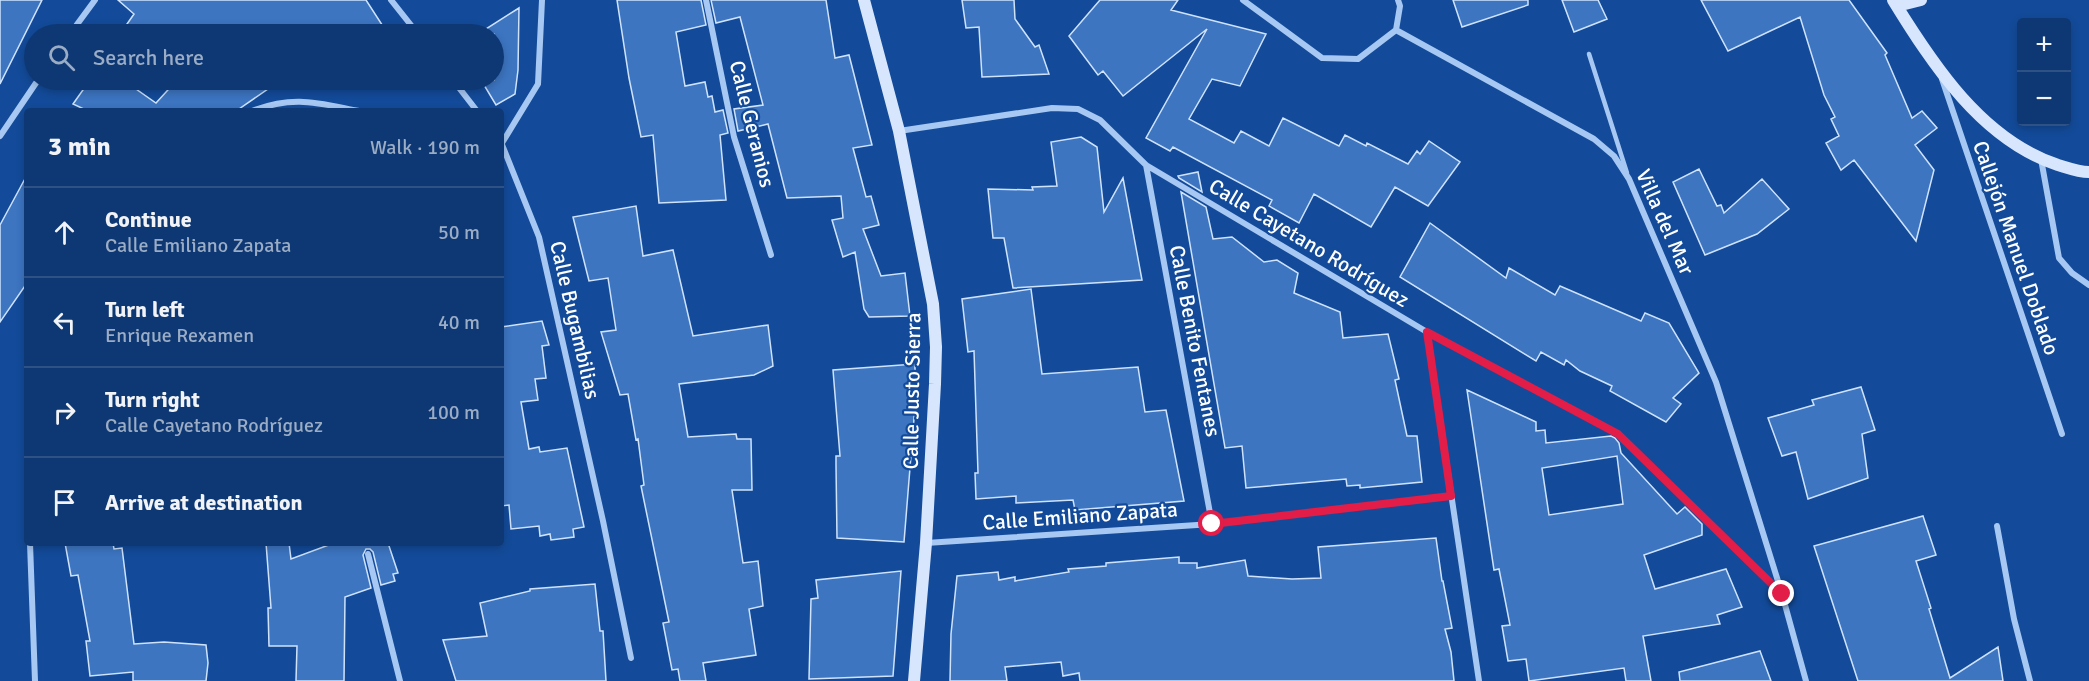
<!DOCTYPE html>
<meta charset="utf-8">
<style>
:root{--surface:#0e3874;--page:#173f79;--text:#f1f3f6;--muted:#9bacc5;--line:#2e5286}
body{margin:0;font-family:Signika,sans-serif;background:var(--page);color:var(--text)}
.controls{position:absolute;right:18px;top:18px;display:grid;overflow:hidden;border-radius:6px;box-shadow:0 3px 9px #0003}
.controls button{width:54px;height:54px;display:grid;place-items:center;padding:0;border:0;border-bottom:2px solid var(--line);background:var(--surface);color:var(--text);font:30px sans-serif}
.stop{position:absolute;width:18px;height:18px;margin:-14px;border:4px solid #e11d48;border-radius:50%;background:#fff}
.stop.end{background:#e11d48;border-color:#fff;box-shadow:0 2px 6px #0008}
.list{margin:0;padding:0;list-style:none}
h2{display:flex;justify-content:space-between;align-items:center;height:78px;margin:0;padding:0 24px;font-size:26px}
h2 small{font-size:20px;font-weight:400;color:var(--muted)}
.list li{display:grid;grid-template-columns:39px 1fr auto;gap:18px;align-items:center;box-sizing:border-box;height:90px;padding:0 24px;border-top:2px solid var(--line)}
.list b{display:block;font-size:22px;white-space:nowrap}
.list p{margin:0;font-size:20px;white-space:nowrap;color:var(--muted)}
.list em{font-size:20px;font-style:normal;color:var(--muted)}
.icon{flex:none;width:33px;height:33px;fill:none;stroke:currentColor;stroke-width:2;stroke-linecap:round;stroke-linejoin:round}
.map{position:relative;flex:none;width:2089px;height:681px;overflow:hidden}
.search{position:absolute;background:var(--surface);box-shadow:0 3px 9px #0003;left:24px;top:24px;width:480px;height:66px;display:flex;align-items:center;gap:15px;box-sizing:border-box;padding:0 21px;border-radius:33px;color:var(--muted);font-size:22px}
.panel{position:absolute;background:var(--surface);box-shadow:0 3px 9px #0003;left:24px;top:108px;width:480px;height:438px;border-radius:6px}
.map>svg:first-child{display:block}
.building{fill:#3d75c1;stroke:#cfe3fd;stroke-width:1.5;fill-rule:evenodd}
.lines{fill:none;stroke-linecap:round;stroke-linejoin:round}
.lane{stroke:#a7c8f3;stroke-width:4.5}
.street{stroke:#a7c8f3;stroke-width:6}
.secondary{stroke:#d7e6fd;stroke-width:12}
.route{stroke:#e11d48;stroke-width:8}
.labels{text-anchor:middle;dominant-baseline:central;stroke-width:4.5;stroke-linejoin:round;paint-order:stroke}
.street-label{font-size:21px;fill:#fff;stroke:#134b9a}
</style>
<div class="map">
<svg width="2089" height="681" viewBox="0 0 2089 681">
<rect width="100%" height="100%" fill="#134b9a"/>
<path class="building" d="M0,0h42l-42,84z
M118,0h248l22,34h-229l-4,-3 -3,3h-32l14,-20z
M617,0h84l5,25 -30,7 9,54 20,-4 3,15 4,-1 3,16 8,-2 5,23 -8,2 6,65 -67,3 -6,-68 -12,2 -12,-59z
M711,0h115l9,58 14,-3 23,90 -19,3 13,49 5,-1 8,29 -16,4 18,47 24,-3 5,43 -41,1 -5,-8 -9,-57 -12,5 -11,-37 11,-2 -2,-22 -54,2 -19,-74 -30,7 -4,-22 29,-4 -23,-88 -24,6z
M962,0h52l1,19 20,28 4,-2 10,29 -67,3 -3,-50 -13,1z
M1100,0h78l-7,10 95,24 -26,52 -28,-7 -23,40 45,24 7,-12 28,15 14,-28 56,28 6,-11 21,11 1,-3 41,21 9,-13 3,3 9,-13 31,21 -32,44 -33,-19 -24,40 -57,-33 -15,29 -30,-17 3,-6 -99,-53 -3,4 -24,-13 61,-109 -84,67 -20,-25 -5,4 -29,-39z
M1453,0h75v5l-66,22z
M1562,0h36l9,19 -33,13z
M1701,0h148l38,53 -2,2 27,63 10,-7 15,17 -22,17 19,25 -18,71 -62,-81 -13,10 -15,-27 13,-7 -8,-17 4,-2 -11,-22 -24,-78 -72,34z
M519,8l-1,62 -3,24 -19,11 -15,-25h13v-46h-16z
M90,80h33l33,23 21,-23h104l-45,31h-148l-15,-7z
M1081,137l16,10 7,65 19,-34 19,102 -129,8 -9,-50h-11l-5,-49 45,1 -1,-3 25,-1 -6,-44z
M1699,169l18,37 4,-1 3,8 38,-34 27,30 -32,25 -52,21 -32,-73z
M1198,172l4,20 -23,-14 -1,-2z
M27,175v108l-27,39v-97z
M1181,192l25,15 7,32 19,-2 32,25 13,-2 21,13 -4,20 46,19 3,26 45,-4 11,45 -4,1 12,56h10l5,46 -62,6v-3l-13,1 -1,-7 -100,9 -4,-42 -17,2z
M636,206l7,50 30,-6 20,86 75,-11 5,41 -19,9 -75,9 9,53 48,-3 1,5h14l1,51h-20l11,73 15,-2 5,45 -14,3 7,46 -53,8 3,18h-26l-2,-12 -6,1 -9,-47 6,-1 -28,-136 3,-1 -6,-46 -2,1 -8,-46 -8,1 -19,-63 15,-2 -8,-52 -19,3 -16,-64z
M1430,223l76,55 3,-10 46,27 5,-9 81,35 4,-8 24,10 30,50 -26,25 8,6 -15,18 -56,-31 2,-5 -32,-15 -14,-11 -2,5 -23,-13 -5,9 -136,-84z
M1031,289l11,85 96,-7 7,45 21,-2 18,91 -109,9 -2,-10 -57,3v-7l-40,3 -1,-26h3l-4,-122 -6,1 -6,-53z
M542,321l7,24 -7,1 4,32 -11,1 3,21 -17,2 8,47 10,-2 1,5 27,-4 17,79 -11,2 1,8 -23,3 -1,-6 -10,2 -1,-10 -28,3 -2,-24 -8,1v-179z
M915,364v42l-11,136 -67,-4 -1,-73v-9h4l-7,-86z
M1861,387l14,43 -13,4 6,44 -60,21 -12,-47 -14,4 -14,-38 46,-13 -2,-5z
M1467,390l69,32v9l9,-1 1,13 65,-7 4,2 4,5 2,10 56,61 8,-7 17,17v11l-58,20 11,34 71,-20 16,38 -25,8 3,9 -77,12 8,45h-25l-2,-13 -95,13 -3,-22 -18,2 -6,-35 8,-1 -11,-56 -5,1zM1617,456l6,48 -74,11 -7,-47z
M1923,516l13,39 -20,6 15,47 -2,1 21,69 48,-31 5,34h-145l-44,-135z
M1436,538l6,43h1l9,47 -7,1 6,23 3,29h-374l-1,-8 -16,3 -2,-14 -56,5 2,14h-57l1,-47 6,-58 41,-4 1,8 16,-3v4l54,-9 -1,-3 38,-3v-3l73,-6v6h18v5l48,-8 3,16 44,3 29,-1 -3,-31z
M65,543h48l1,6 8,-1 12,96 30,-2 42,3 2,18 -2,18h-73v-9l-43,4 -4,-35h4l-12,-66 -7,1z
M266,543h23l2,16 43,-16h54l10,30 -5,1 2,7 -14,4 -8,-33 -3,-3h-4l-3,6 8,33 -26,9 -1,84h-48l1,-35h-28l-1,-38h3z
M901,571l-8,105 -84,3 2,-80 7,-1 -2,-18z
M595,584l5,47h3l3,50h-150l-13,-41 44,-4 -7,-33 50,-12v-2z
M1760,651l11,30h-91l-1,-9z"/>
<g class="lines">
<path class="lane" d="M1589,54l38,119"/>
<path class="street" d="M391,0l27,34
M706,0l28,137 37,118
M1243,0l79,58 36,1 38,-29
M1396,30l198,109 20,17 15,23 87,203 66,212 24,87
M1396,30l4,-24 -2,-6
M70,34l25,-34
M1942,79l120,355
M453,80l24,31
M252,111c42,-16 65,-8 107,0
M899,131l153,-23 26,1 22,11 46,45 281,167 191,102 164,160
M0,136l38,-56
M501,142l38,95 64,284 28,137
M502,143l36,-59 4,-84
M2041,159l18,99 13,15 17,12
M1146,165l66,359
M1427,332l52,349
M1997,526l17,93 16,62
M30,543l5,138
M926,543l286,-19 239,-28
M368,554l32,127"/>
<path class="secondary" d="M864,0l35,131 34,173 3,43 -1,37 -9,159 -12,138
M1893,0c40,65 89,140 165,165 10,3 20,7 31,7
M1897,6l24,-6"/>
</g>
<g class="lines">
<path class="route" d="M1212,524l239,-28 -24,-164 191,102 164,160"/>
</g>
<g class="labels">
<g class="street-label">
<text transform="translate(752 124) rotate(76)">Calle Geranios</text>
<text transform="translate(1665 222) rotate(66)">Villa del Mar</text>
<text transform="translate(1309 243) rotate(31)">Calle Cayetano Rodríguez</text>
<text transform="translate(2016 248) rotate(71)">Callejón Manuel Doblado</text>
<text transform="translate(575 320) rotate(77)">Calle Bugambilias</text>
<text transform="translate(1195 341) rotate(79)">Calle Benito Fentanes</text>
<text transform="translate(912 391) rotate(-89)">Calle Justo Sierra</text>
<text transform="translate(1080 516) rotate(-4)">Calle Emiliano Zapata</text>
</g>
</g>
</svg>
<div class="controls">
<button>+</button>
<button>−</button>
</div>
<div class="stop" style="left:1212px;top:524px"></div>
<div class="stop end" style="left:1782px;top:594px"></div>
<div class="search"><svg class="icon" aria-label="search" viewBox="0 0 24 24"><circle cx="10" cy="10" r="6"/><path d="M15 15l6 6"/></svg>Search here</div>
<section class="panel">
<h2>3 min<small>Walk · 190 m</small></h2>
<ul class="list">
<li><svg class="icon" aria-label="ahead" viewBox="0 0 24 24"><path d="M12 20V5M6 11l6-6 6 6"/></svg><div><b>Continue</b><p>Calle Emiliano Zapata</p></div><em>50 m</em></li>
<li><svg class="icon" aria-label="left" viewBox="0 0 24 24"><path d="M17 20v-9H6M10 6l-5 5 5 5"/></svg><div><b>Turn left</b><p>Enrique Rexamen</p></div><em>40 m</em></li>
<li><svg class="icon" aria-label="right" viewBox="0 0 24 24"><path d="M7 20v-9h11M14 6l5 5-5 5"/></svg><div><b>Turn right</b><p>Calle Cayetano Rodríguez</p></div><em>100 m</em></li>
<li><svg class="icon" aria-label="arrive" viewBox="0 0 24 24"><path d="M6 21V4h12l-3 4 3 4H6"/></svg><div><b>Arrive at destination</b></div></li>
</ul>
</section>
</div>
